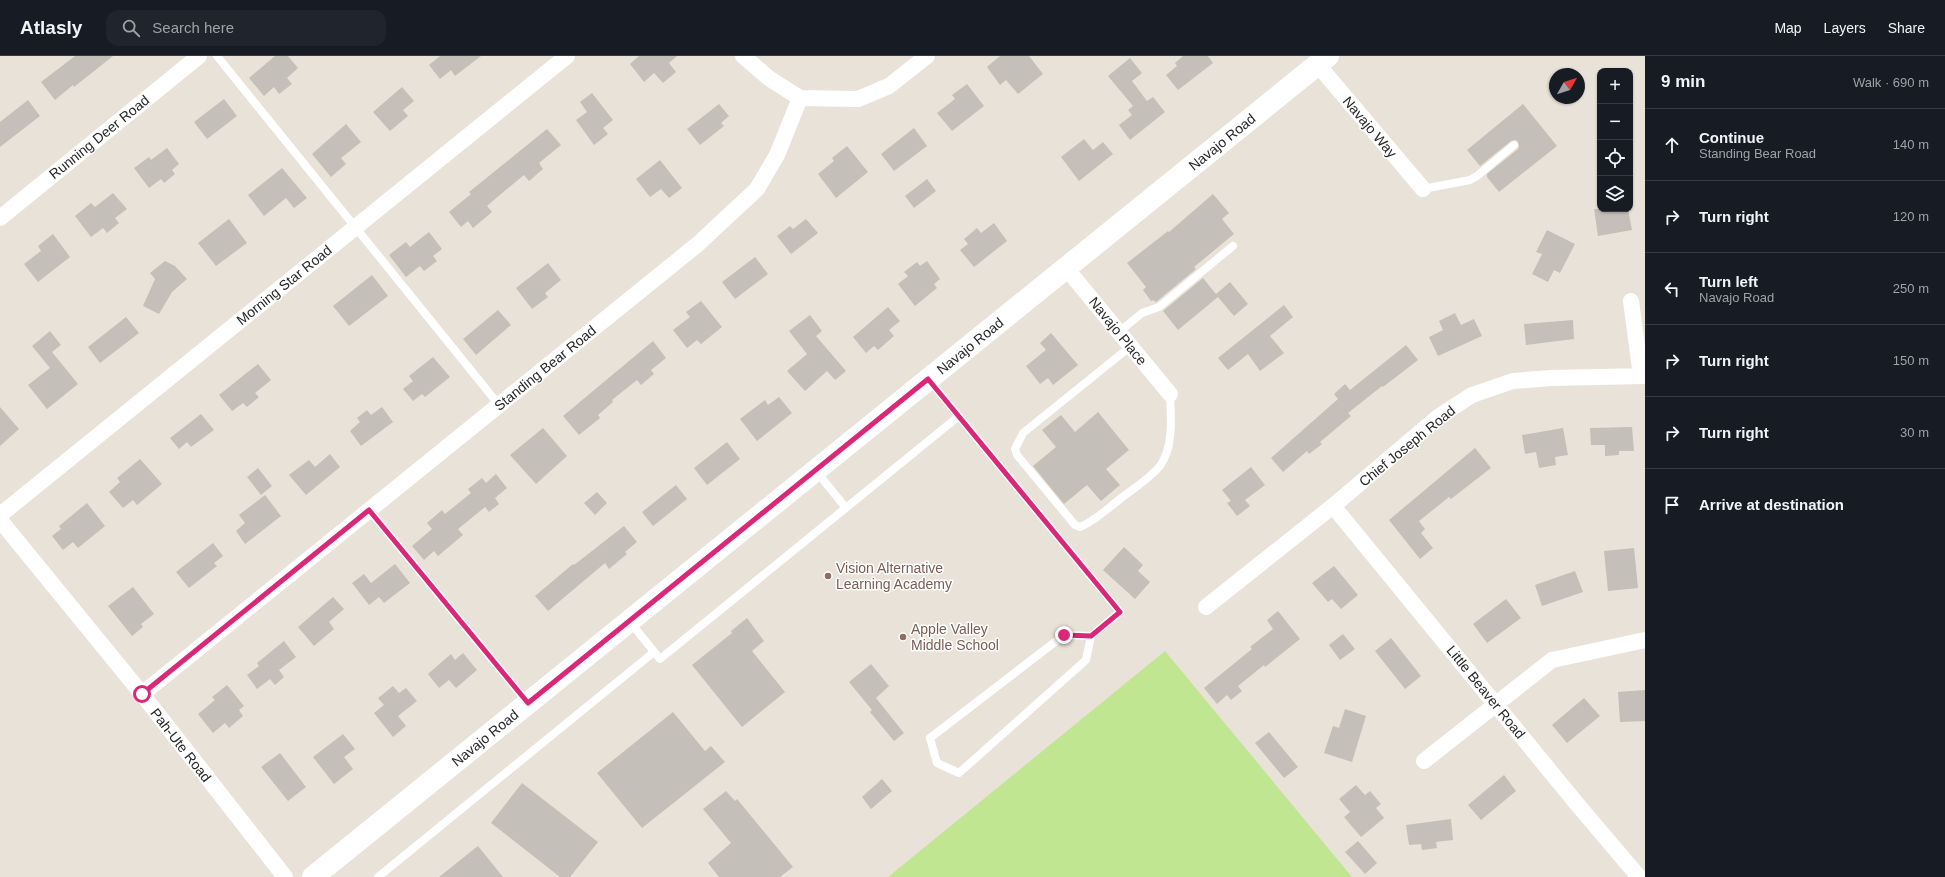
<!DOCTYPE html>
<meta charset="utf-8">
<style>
:root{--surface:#171b24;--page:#20242c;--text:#f1f3f6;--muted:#9ea1a6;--line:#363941}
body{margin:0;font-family:Arial,sans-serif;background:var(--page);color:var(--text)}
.controls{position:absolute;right:12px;top:12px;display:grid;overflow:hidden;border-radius:8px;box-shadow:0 1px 3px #0004}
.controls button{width:36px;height:36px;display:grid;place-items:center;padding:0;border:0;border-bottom:1px solid var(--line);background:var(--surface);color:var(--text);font:20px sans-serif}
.compass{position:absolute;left:1549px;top:12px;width:36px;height:36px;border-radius:50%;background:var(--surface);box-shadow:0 1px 3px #0004;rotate:51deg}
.stop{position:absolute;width:12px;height:12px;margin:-9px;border:3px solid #db2777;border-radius:50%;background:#fff}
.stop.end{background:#db2777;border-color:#fff;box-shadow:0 1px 4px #0008}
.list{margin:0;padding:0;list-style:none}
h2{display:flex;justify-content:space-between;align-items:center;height:52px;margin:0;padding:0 16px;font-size:17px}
h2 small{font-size:13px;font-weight:400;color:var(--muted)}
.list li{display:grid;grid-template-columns:26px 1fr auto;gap:12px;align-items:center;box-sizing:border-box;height:72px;padding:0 16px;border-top:1px solid var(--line)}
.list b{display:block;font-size:15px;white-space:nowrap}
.list p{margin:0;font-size:13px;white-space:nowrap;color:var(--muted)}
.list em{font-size:13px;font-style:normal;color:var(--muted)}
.icon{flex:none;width:22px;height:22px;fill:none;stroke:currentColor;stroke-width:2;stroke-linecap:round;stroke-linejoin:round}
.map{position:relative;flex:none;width:1645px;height:821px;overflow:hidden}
header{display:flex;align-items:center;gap:24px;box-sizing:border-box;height:56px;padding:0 20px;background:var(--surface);border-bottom:1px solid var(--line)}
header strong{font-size:19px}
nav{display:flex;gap:22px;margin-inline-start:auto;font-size:14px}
.search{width:280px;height:36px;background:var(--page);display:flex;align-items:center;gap:10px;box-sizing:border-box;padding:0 14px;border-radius:12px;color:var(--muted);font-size:15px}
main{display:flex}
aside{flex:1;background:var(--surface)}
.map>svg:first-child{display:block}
.pitch{fill:#c1e692}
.building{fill:#c4bfb8}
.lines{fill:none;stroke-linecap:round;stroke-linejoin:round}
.service{stroke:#fff;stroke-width:8}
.minor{stroke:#fff;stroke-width:16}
.secondary{stroke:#fff;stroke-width:22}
.route{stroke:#db2777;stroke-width:5}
.education-dot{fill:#8d6e63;stroke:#fff;stroke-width:1.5}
.labels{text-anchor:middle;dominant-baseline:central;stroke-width:3;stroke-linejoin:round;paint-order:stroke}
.street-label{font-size:14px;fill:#272727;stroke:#fff}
.education-label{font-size:14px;fill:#785e54;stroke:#fff;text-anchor:start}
</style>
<header>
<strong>Atlasly</strong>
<div class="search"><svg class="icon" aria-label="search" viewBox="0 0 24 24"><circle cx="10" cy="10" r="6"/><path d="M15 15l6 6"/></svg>Search here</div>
<nav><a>Map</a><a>Layers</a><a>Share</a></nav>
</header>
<main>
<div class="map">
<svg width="1645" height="821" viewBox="0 0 1645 821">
<rect width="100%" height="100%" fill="#e9e2d8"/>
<path class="pitch" d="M1165,595l187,226h-464z"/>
<path class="building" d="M75,0h38l-39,31 -1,-2 -18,15 -14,-18z
M275,0h13l10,12 -11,10 5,6 -13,10 -5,-7 -10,9 -15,-18z
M440,0h41l-26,20 -4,-6 -11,9 -11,-14z
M639,0h38l-8,7 7,9 -13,11 -9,-10 -10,9 -14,-18z
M1000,0h29l14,18 -25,20 -12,-14 -6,5 -13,-18z
M1183,0h25l5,7 -35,27 -12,-15 11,-9 -2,-3z
M1130,2l12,15 -10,8 15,20 6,-4 12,15 -35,28 -11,-15 13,-10 -4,-5 5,-4 -25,-30z
M967,28l17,22 -32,25 -15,-18 18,-14 -3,-4z
M402,31l12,14 -11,9 5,6 -18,15 -17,-19z
M592,37l21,27 -10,8 5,6 -14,11 -18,-25 11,-8 -7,-10z
M224,43l13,17 -30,23 -13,-17z
M28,44l12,16 -40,31v-25z
M719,48l10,12 -8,7 3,3 -24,19 -13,-16z
M1523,48l34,42 -58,46 -12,-15v-3l31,-25 1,-3 -1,-4 -2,-2 -5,1 -31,25 -13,-16z
M346,68l15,18 -20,16 5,6 -15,13 -19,-23z
M914,72l13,18 -33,25 -13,-17z
M547,73l14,16 -22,18 4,6 -14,12 -5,-6 -23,19 -14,12 5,6 -19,16 -5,-7 -7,6 -12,-15 22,-18 -2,-2z
M1084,83l9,11 10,-8 10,12 -34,27 -18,-24z
M847,90l21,26 -32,26 -18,-24 16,-13 -2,-3z
M167,92l12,16 -7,6 3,4 -11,9 -3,-4 -12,9 -15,-20 15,-11 2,3z
M660,104l22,28 -13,10 -8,-9 -11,8 -14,-18z
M282,112l25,30 -13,10 -8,-10 -22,18 -16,-21z
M927,123l9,12 -22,17 -9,-12z
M113,137l14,16 -12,9 4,5 -12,10 -4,-5 -12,9 -16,-21 16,-13 4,4z
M1213,138l16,19 -7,6 12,15 -40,33 2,2 -40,33 -3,-2 -2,1 -8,-11 3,-3 -19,-24 41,-32 1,1z
M1594,153h34l4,21 -34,6z
M229,163l18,24 -31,23 -18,-23z
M806,163l12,14 -27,21 -14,-18 13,-10 3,3z
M994,167l13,18 -33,26 -14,-17 8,-6 -4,-5 13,-11 4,5z
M1547,174l28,14 -15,29 -6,-3 -6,12 -16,-8 10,-20 -6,-2z
M429,176l13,17 -9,7 4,5 -13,10 -4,-5 -14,11 -17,-22 17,-13 4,5z
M53,178l17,23 -32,25 -14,-18 17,-13 -3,-5z
M755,201l13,17 -33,25 -13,-17z
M165,205l10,5 12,13 -15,13 -13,22 -16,-8 12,-27 -5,-6z
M927,205l13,18 -6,5 3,4 -22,18 -17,-22 10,-8 -4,-4 13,-10 3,4z
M548,207l13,17 -16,13 3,4 -16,12 -16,-21z
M372,219l16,21 -39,30 -16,-20z
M1203,222l13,16 14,-12 18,22 -14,12 -16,-19 -40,33 -15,-19z
M701,245l21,26 -21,17 -4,-4 -10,8 -14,-18 17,-13 -4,-5z
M1284,249l9,12 -23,19 14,17 -24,18 -12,-17 -20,16 -10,-12z
M888,251l12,14 -11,9 5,6 -16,14 -4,-4 -8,7 -13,-16z
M498,254l13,15 -35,30 -13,-16z
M1455,257l6,12 13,-6 8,17 -44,20 -9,-19 14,-7 -4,-9z
M810,259l12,16 -6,5 30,35 -11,9 -8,-9 -22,20 -18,-20 20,-17 -18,-23z
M126,261l13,16 -39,30 -12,-16z
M1573,264l1,19 -48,6 -2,-21z
M50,275l11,14 -9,7 26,32 -31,25 -19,-24 22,-17 -18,-22z
M1051,277l27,32 -25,20 -5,-7 -8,6 -14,-18 20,-16 -6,-7z
M653,285l13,17 -15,12 3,4 -13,11 -4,-5 -25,20 1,2 -15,13 2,3 -21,17 -16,-19z
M1406,289l12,15 -35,27 -1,-1 -34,27 3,3 -31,26 2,2 -13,10 -2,-3 -24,21 -12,-14 67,-59 -4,-5 11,-10 5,6z
M433,301l17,20 -25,20 -3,-3 -9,7 -10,-12 10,-8 -4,-5z
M258,308l13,16 -16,13 4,4 -12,10 -4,-4 -11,8 -13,-16z
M779,341l13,16 -35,28 -17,-22 25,-19 3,5z
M0,351l19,22 -19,17z
M382,351l11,15 -32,24 -11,-15 10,-9 -3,-4 10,-8 4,5z
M1098,356l31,38 -23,19 14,16 -19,16 -14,-16 -23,19 -31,-38 23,-19 -14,-17 19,-15 14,17z
M201,358l13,16 -23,17 -4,-5 -8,7 -9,-11z
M1632,371l2,24h-15v4l-14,1v-11h-14l-1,-17z
M543,372l24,28 -31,28 -26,-29z
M1563,372l5,27 -13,2 1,8 -17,3 -3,-16 -11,2 -3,-19z
M727,386l13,17 -33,26 -13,-17z
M1475,392l16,20 -40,31 -2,-2 -30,24 6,8 -4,4 12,15 -13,11 -31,-39z
M330,398l10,13 -34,28 -17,-20 20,-15 6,7z
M140,403l22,25 -25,21 -4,-5 -10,8 -14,-16 11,-10 -3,-4z
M1251,411l14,18 -20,15 5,6 -13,10 -10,-13 4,-2 -9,-11z
M258,412l14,18 -11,9 -14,-18z
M496,418l11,14 -12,10 4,6 -10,8 -4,-5 -27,22 5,6 -25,21 -4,-5 -10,9 -12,-14 20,-17 -5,-6 15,-13 3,4 26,-21 -3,-4 14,-11 4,5z
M676,429l11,14 -34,27 -11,-14z
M597,436l10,11 -12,12 -11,-12z
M265,439l16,21 -36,28 -9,-13 9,-8 -6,-8z
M87,447l18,23 -27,22 -5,-6 -10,8 -11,-14 9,-7 -2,-3z
M624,470l13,16 -12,10 2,2 -18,15 -4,-6 -57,48 -13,-15 38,-32 1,1z
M213,487l10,13 -9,7 3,3 -28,22 -13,-16z
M1124,491l19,18 -5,6 12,11 -15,17 -32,-29z
M1634,492l4,40 -30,3 -4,-40z
M395,508l15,19 -26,20 -5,-6 -10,8 -17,-22 12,-9 7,9z
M1334,510l24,29 -17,14 -9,-10 -4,3 -16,-19z
M1575,515l8,21 -41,14 -7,-21z
M133,531l21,27 -13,10 2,3 -11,9 -24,-30z
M333,541l11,12 -15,13 5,7 -20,17 -16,-19z
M1506,543l15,19 -34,25 -14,-19z
M1278,555l22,28 -35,28 -1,-2 -26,21 4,5 -11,9 -4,-5 -10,9 -13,-16 48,-39 -2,-2 23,-18 -6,-9z
M747,562l17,23 -12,10 33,41 -43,35 -50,-62 40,-32 -1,-2z
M1343,578l12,15 -15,11 -11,-15z
M1391,582l30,38 -16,13 -30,-38z
M284,585l12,16 -17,13 5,7 -9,8 -5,-6 -13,10 -10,-14 12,-9 -2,-3z
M463,597l14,17 -21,18 -7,-8 -10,8 -11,-14 23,-20 4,6z
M871,608l18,22 -13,12 28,35 -10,8 -24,-29 2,-2 -23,-28z
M227,629l17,21 -5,4 4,6 -14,12 -4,-5 -12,10 -15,-19 17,-14 -3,-3z
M393,630l6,7 7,-5 11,13 -19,15 8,10 -13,11 -19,-24 10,-8 -6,-7z
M1645,634v31l-25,1 -2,-30z
M1584,642l16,18 -33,27 -15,-18z
M1345,653l21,7 -14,46 -28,-9 9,-27 6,2z
M673,656l32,39 6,-5 14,16 -83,66 -45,-55z
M1269,676l29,35 -14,11 -29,-35z
M343,678l12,15 -11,8 9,12 -19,15 -21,-27z
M280,697l26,34 -18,14 -27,-34z
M1504,719l12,16 -35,29 -13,-15z
M882,723l10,12 -21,18 -9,-12z
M522,727l76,59 -28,35h-10l-69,-54z
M1356,729l9,10 5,-4 11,13 -5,4 8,10 -23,19 -17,-20 6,-5 -11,-13z
M726,735l9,10 2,-2 56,68 -13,10h-61l-11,-14 23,-20 -28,-34z
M1451,763l2,21 -17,2 1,6 -15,2 -1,-6 -12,1 -3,-20z
M1358,785l19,22 -12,11 -20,-22z
M478,790l25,31h-64z"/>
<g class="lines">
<path class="service" d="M217,0l282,349
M1423,133l47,-9 7,-4 37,-31
M1119,276l23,-19 17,-6 74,-61
M1131,290l-108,87 -8,16 2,6 58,70 5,2c15,-6 27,-18 40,-28 13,-10 29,-20 40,-33 14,-20 11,-49 10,-72
M929,324l191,232 -29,24 -27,-1 -134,103 7,25 22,10 127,-113 5,-24
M816,415l30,37
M369,454l159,193
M630,566l30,37 299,-243
M378,821l276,-225"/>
<path class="minor" d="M743,0l27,23 30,19
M1318,9l105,124
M800,42l58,1 31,-13 38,-30
M0,162l199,-162
M1066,212l104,126
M1631,245l10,75
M1333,450l244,298 62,73
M0,459l567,-459
M0,464l142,174 143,183
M1206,551l127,-101 105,-89 34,-22 41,-14 38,-3 94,-2
M142,638l556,-450 59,-55 20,-34 23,-57
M1424,705l128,-101 93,-20"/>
<path class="secondary" d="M313,821l1015,-821"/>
</g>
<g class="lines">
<path class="route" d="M142,638l227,-184 159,193 400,-324 192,233 -29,24 -27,-1"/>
</g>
<g class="education-dot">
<circle cx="828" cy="520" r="4"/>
<circle cx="903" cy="581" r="4"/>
</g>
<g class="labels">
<g class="street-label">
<text transform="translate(1370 71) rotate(50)">Navajo Way</text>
<text transform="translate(99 81) rotate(-39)">Running Deer Road</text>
<text transform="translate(1222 86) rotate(-39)">Navajo Road</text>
<text transform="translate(284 229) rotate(-39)">Morning Star Road</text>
<text transform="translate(1118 275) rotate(51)">Navajo Place</text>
<text transform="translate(970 290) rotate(-39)">Navajo Road</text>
<text transform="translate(545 312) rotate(-39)">Standing Bear Road</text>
<text transform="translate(1407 390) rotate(-39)">Chief Joseph Road</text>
<text transform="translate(1486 636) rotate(51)">Little Beaver Road</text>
<text transform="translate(485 682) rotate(-39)">Navajo Road</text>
<text transform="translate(181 689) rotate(52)">Pah-Ute Road</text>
</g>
<g class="education-label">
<text x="836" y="512">Vision Alternative<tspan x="836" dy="16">Learning Academy</tspan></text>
<text x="911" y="573">Apple Valley<tspan x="911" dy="16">Middle School</tspan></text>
</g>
</g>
</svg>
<div class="controls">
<button>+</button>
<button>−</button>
<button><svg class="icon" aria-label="locate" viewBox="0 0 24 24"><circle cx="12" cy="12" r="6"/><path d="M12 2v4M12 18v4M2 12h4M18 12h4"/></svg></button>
<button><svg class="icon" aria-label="layers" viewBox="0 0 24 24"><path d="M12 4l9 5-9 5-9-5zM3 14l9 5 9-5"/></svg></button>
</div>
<svg class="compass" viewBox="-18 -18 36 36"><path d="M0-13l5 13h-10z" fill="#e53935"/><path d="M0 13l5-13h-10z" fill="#9ea1a6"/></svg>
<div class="stop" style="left:142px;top:638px"></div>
<div class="stop end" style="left:1064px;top:579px"></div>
</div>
<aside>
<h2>9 min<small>Walk · 690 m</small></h2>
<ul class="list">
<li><svg class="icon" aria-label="ahead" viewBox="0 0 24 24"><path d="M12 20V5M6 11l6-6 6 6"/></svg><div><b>Continue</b><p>Standing Bear Road</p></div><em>140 m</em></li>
<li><svg class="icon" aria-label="right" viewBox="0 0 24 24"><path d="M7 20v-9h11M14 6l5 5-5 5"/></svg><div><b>Turn right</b></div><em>120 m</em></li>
<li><svg class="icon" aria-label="left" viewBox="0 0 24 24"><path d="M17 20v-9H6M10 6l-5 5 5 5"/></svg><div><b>Turn left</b><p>Navajo Road</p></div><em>250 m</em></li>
<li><svg class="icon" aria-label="right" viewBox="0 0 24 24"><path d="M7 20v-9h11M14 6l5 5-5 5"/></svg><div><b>Turn right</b></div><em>150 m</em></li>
<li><svg class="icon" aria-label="right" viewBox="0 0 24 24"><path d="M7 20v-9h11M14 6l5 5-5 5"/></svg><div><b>Turn right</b></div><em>30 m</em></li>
<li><svg class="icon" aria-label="arrive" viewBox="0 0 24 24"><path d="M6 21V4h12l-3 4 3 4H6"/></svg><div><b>Arrive at destination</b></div></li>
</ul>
</aside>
</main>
